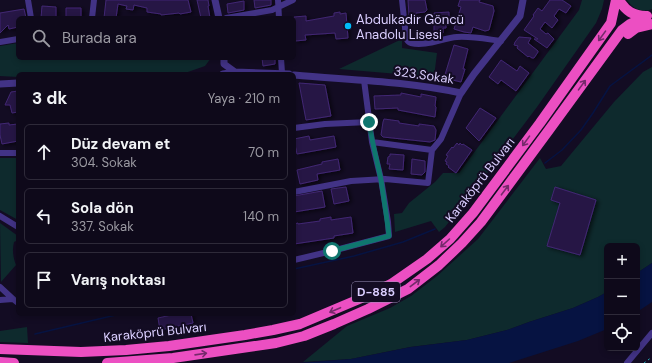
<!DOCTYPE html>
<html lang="tr">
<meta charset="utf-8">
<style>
:root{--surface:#0e091a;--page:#171223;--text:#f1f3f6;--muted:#9b9aa2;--line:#2e2a39}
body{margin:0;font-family:"DM Sans",sans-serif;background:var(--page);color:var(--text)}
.controls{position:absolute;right:12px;bottom:12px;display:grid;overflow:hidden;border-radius:6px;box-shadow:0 2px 6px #0003}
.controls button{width:36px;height:36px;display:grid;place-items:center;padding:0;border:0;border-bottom:1px solid var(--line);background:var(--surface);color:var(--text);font:20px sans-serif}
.stop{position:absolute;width:12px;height:12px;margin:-9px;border:3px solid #0f766e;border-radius:50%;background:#fff}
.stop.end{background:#0f766e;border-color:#fff;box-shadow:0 1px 4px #0008}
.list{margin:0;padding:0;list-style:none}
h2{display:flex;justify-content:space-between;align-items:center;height:52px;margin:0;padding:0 16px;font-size:17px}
h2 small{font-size:13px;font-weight:400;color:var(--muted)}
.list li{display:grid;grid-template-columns:26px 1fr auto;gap:12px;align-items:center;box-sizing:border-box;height:56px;margin:0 8px 8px;padding:0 8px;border:1px solid var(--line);border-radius:6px}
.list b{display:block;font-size:15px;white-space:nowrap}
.list p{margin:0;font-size:13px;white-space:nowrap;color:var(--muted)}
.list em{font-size:13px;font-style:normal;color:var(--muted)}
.icon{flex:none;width:22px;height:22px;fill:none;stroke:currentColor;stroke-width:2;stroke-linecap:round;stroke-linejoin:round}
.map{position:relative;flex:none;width:652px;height:363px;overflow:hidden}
.search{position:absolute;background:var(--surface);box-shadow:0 2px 6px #0003;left:16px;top:16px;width:280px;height:44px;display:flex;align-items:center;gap:10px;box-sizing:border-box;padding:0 14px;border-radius:6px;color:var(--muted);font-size:15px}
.panel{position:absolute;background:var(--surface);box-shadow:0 2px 6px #0003;left:16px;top:72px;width:280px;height:244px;border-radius:6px}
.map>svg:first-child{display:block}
.green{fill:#0e2a2d}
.water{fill:#061342}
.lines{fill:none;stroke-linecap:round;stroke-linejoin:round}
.stream{stroke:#061342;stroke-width:1.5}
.building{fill:#271645;stroke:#412773;filter:url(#shadow)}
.path{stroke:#25afbc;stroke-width:1;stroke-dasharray:2 3;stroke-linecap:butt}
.minor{stroke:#423386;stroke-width:6}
.tertiary{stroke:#423386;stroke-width:7}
.trunk{stroke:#ec4fc2;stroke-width:10}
.oneway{stroke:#752a6b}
.route{stroke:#0f766e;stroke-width:5}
.poi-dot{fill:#00bcf9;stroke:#130c23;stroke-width:1.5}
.labels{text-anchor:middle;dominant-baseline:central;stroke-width:4;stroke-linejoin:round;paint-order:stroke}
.shield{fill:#130c23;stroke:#9e94bd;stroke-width:1}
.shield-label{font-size:12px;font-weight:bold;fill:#daceff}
.poi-label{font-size:13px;fill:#daceff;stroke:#130c23;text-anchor:start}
.street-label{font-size:13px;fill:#daceff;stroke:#130c23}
</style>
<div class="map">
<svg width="652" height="363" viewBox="0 0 652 363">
<defs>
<filter id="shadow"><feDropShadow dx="2.5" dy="1.5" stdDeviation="2" flood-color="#0009"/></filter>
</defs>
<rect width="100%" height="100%" fill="#130c23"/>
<path class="green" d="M582,0h22l-2,9 -6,14 -59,84 -61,81 -31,39 -6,5 -8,-11 -36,11 -1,-18 8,-1 7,-10 26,-21 8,-9h16l120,-163z
M627,0h25v9c-10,4 -19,0 -25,-9z
M402,39v9l35,5 -3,24 -95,-8z
M18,43v15h193l-6,8 -20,7 -6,1h-161v3l-18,-1v-30z
M652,67v196l-15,10v-27h-30v46l-9,5 -25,11 -44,14 -22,8 -40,10 -57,7 -59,12 -48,3 44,-36 43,-18 21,-12 26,-20 41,-37 62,-81 6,11 15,-3 53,-64 29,-30z
M0,158h18v62l-18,-10z
M0,223l18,13v4l-4,2c-2,8 -1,15 2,23l-15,17z
M27,327l1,16 -28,-1v-11z"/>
<path class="water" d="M652,263v39l-15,10v-39z
M607,292v37l-29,12 -69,22h-210l52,-4 60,-12 56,-7 40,-10 22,-8 44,-14 25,-11z"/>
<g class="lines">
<path class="stream" d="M545,163l17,-13 19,-20 12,-17 17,-27 42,-31
M294,269l60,-13 49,-14 32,-13
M35,334l85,-20"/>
</g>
<path class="building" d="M106,0h82l3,12 -11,2 -1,-1 -18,2v-1l-14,-2v-4l-13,-3 -1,5 -7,-1 1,-3 -9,-2 -2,14h-12z
M197,0h11l1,6h-1l2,12h-9z
M254,0h17v5l-16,3z
M408,0h17l2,10 -2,2 -9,1v1l-7,1z
M460,0h20l-1,2 14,4 1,5 -5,19 -4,1 -12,-4 -2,6 -7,-1 -10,-3 7,-22 -3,-1z
M550,0h12l9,6 -5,7 -7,-4 -5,7 4,4 -6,8 -7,-6 -5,7 6,5 2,-1 6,6 -7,9 -13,-9h4l-14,-9 10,-14 -1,-1 5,-7 4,3z
M244,1v9l-16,3 -1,-9z
M42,6l14,1v11h-15z
M66,8h15v10h-15z
M24,9l2,9h-8v9l-9,2 -1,-4 -8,8v-20z
M340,12v2l6,-1 2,25 -12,1 -1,-6 -30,2 1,5 -11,1 -1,-24 12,-1v5l28,-5v-3z
M449,12v12h-3v4h-3v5l-9,1v-21z
M519,37l12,1 -3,5 10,8v1l-4,6h-2l-3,-2 -1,1 -11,-9 1,-2 -4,-1 1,-3z
M454,45l14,4 -5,20h2l-4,13 -17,-4z
M262,58h13v6l-12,2z
M501,60l16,11 3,-5 9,7 -13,18 -15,-11 -3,4 -9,-7z
M299,83l26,2 6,31 -25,4z
M18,91v21l-6,1 -2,-8h-5l6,-13z
M401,93l20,4v-3l15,3 -1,9 1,1 -1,10 -37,-7v-2l-23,1 -1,-13 27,-1z
M480,108l16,10 -17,23 -13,-13z
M384,119l15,2v2l20,3v-2l15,2 2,4 -1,10 -5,2 -47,-5 -2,-2 2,-13z
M9,123v2l9,-1v17l-16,3 -2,-9v-11z
M309,136l1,4 24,-4 2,11 -39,7 -3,-15z
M457,143l2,2 1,-2 2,2 1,-1 9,6 -16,23 -8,-6 1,-1 -3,-2 1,-2 -2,-1 3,-5 -2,-1 6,-8 1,1z
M390,154l14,1 -1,15 -14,-1 1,-5h-3l1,-7 2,-1z
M338,159l2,11 -23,4 1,6 -18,4 -3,-14 25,-6v-2z
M412,159l13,2v11l-3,3 -11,-1z
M346,187l3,14 -15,3 -3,-15z
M555,187l41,13 -16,55 -33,-9 13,-43 -9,-3z
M322,191l3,16 -31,5v-16z
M331,217v3l20,-3 2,16 -19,3v2l-40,6v-20l4,-1v1l22,-3v-2z
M176,314h15l2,9 -33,7 -2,-12z"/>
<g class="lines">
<path class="path" d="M644,363l8,-6"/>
<path class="minor" d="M28,0l3,18
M278,0l1,18
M402,0l4,37c1,3 1,5 5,6 14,4 32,-5 46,-6 15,-1 29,2 44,4
M92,18l2,-18
M226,18l46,-8 21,-10
M0,42l18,-3
M281,58l1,15
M294,128l31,-4 44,-2
M372,142l60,8
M0,153h18
M294,192l57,-11 34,-2 43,4 4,-33 9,-11 20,-46
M0,216l18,11
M294,260l38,-9 57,-15 -1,-14 -7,-43 -9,-37 -8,-62
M0,287l13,12 5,4
M0,300l13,-1
M627,363l25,-30"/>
<path class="tertiary" d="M215,0l4,18
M224,58v6l11,8
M223,74l12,-2 54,2
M294,75c56,5 112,6 167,18l13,-19 46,-58 3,-16
M0,84l18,-1"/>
<path class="trunk" d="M619,0c7,11 14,16 27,16
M628,34l8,-6 16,-4
M0,349l81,3 45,-2 43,-4 76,-11 28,-5 27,-6 64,-27 27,-13 36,-25 23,-20 23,-26 67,-90 71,-100 5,-23
M0,362l14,1
M107,363l66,-5 103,-15 28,-7 30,-12 34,-15 40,-20 31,-24 23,-22 19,-21 68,-92 73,-100 8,-6 17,-8"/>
</g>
<defs><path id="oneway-shaft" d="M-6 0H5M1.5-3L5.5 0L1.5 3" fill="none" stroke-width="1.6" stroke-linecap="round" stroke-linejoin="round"/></defs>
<g class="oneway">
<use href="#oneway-shaft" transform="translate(602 36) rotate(126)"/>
<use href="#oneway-shaft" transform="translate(582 85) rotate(-54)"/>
<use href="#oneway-shaft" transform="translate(526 141) rotate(126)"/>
<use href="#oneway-shaft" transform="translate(505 190) rotate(-53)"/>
<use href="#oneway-shaft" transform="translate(445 243) rotate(138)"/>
<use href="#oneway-shaft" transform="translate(415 283) rotate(-37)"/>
<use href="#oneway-shaft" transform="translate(335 310) rotate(157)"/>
<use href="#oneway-shaft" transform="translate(201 354) rotate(-8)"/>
</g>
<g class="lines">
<path class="route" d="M332,251l57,-15c-2,-18 -5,-37 -8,-56 -4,-19 -9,-38 -12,-58"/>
</g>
<circle class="poi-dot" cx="348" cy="26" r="4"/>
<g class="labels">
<rect class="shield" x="352" y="282" width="48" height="20" rx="3"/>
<g class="shield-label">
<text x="376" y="292">D-885</text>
</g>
<g class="poi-label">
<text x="356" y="19">Abdulkadir Göncü<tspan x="356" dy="15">Anadolu Lisesi</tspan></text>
</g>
<g class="street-label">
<text transform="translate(424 75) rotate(8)">323.Sokak</text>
<text transform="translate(480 180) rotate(-52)">Karaköprü Bulvarı</text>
<text transform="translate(155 332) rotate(-6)">Karaköprü Bulvarı</text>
</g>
</g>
</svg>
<div class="controls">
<button>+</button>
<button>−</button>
<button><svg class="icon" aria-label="locate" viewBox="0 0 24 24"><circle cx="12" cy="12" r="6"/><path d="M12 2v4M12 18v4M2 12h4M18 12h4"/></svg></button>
</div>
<div class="stop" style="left:332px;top:251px"></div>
<div class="stop end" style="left:369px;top:122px"></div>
<div class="search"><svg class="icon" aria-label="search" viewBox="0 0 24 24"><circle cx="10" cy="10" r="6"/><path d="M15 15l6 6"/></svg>Burada ara</div>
<section class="panel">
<h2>3 dk<small>Yaya · 210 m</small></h2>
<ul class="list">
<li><svg class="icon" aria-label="ahead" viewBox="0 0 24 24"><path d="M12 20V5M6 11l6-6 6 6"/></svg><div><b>Düz devam et</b><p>304. Sokak</p></div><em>70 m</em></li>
<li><svg class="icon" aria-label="left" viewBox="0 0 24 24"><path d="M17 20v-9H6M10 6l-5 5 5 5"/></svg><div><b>Sola dön</b><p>337. Sokak</p></div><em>140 m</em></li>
<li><svg class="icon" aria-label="arrive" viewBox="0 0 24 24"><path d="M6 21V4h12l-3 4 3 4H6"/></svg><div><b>Varış noktası</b></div></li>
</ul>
</section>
</div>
